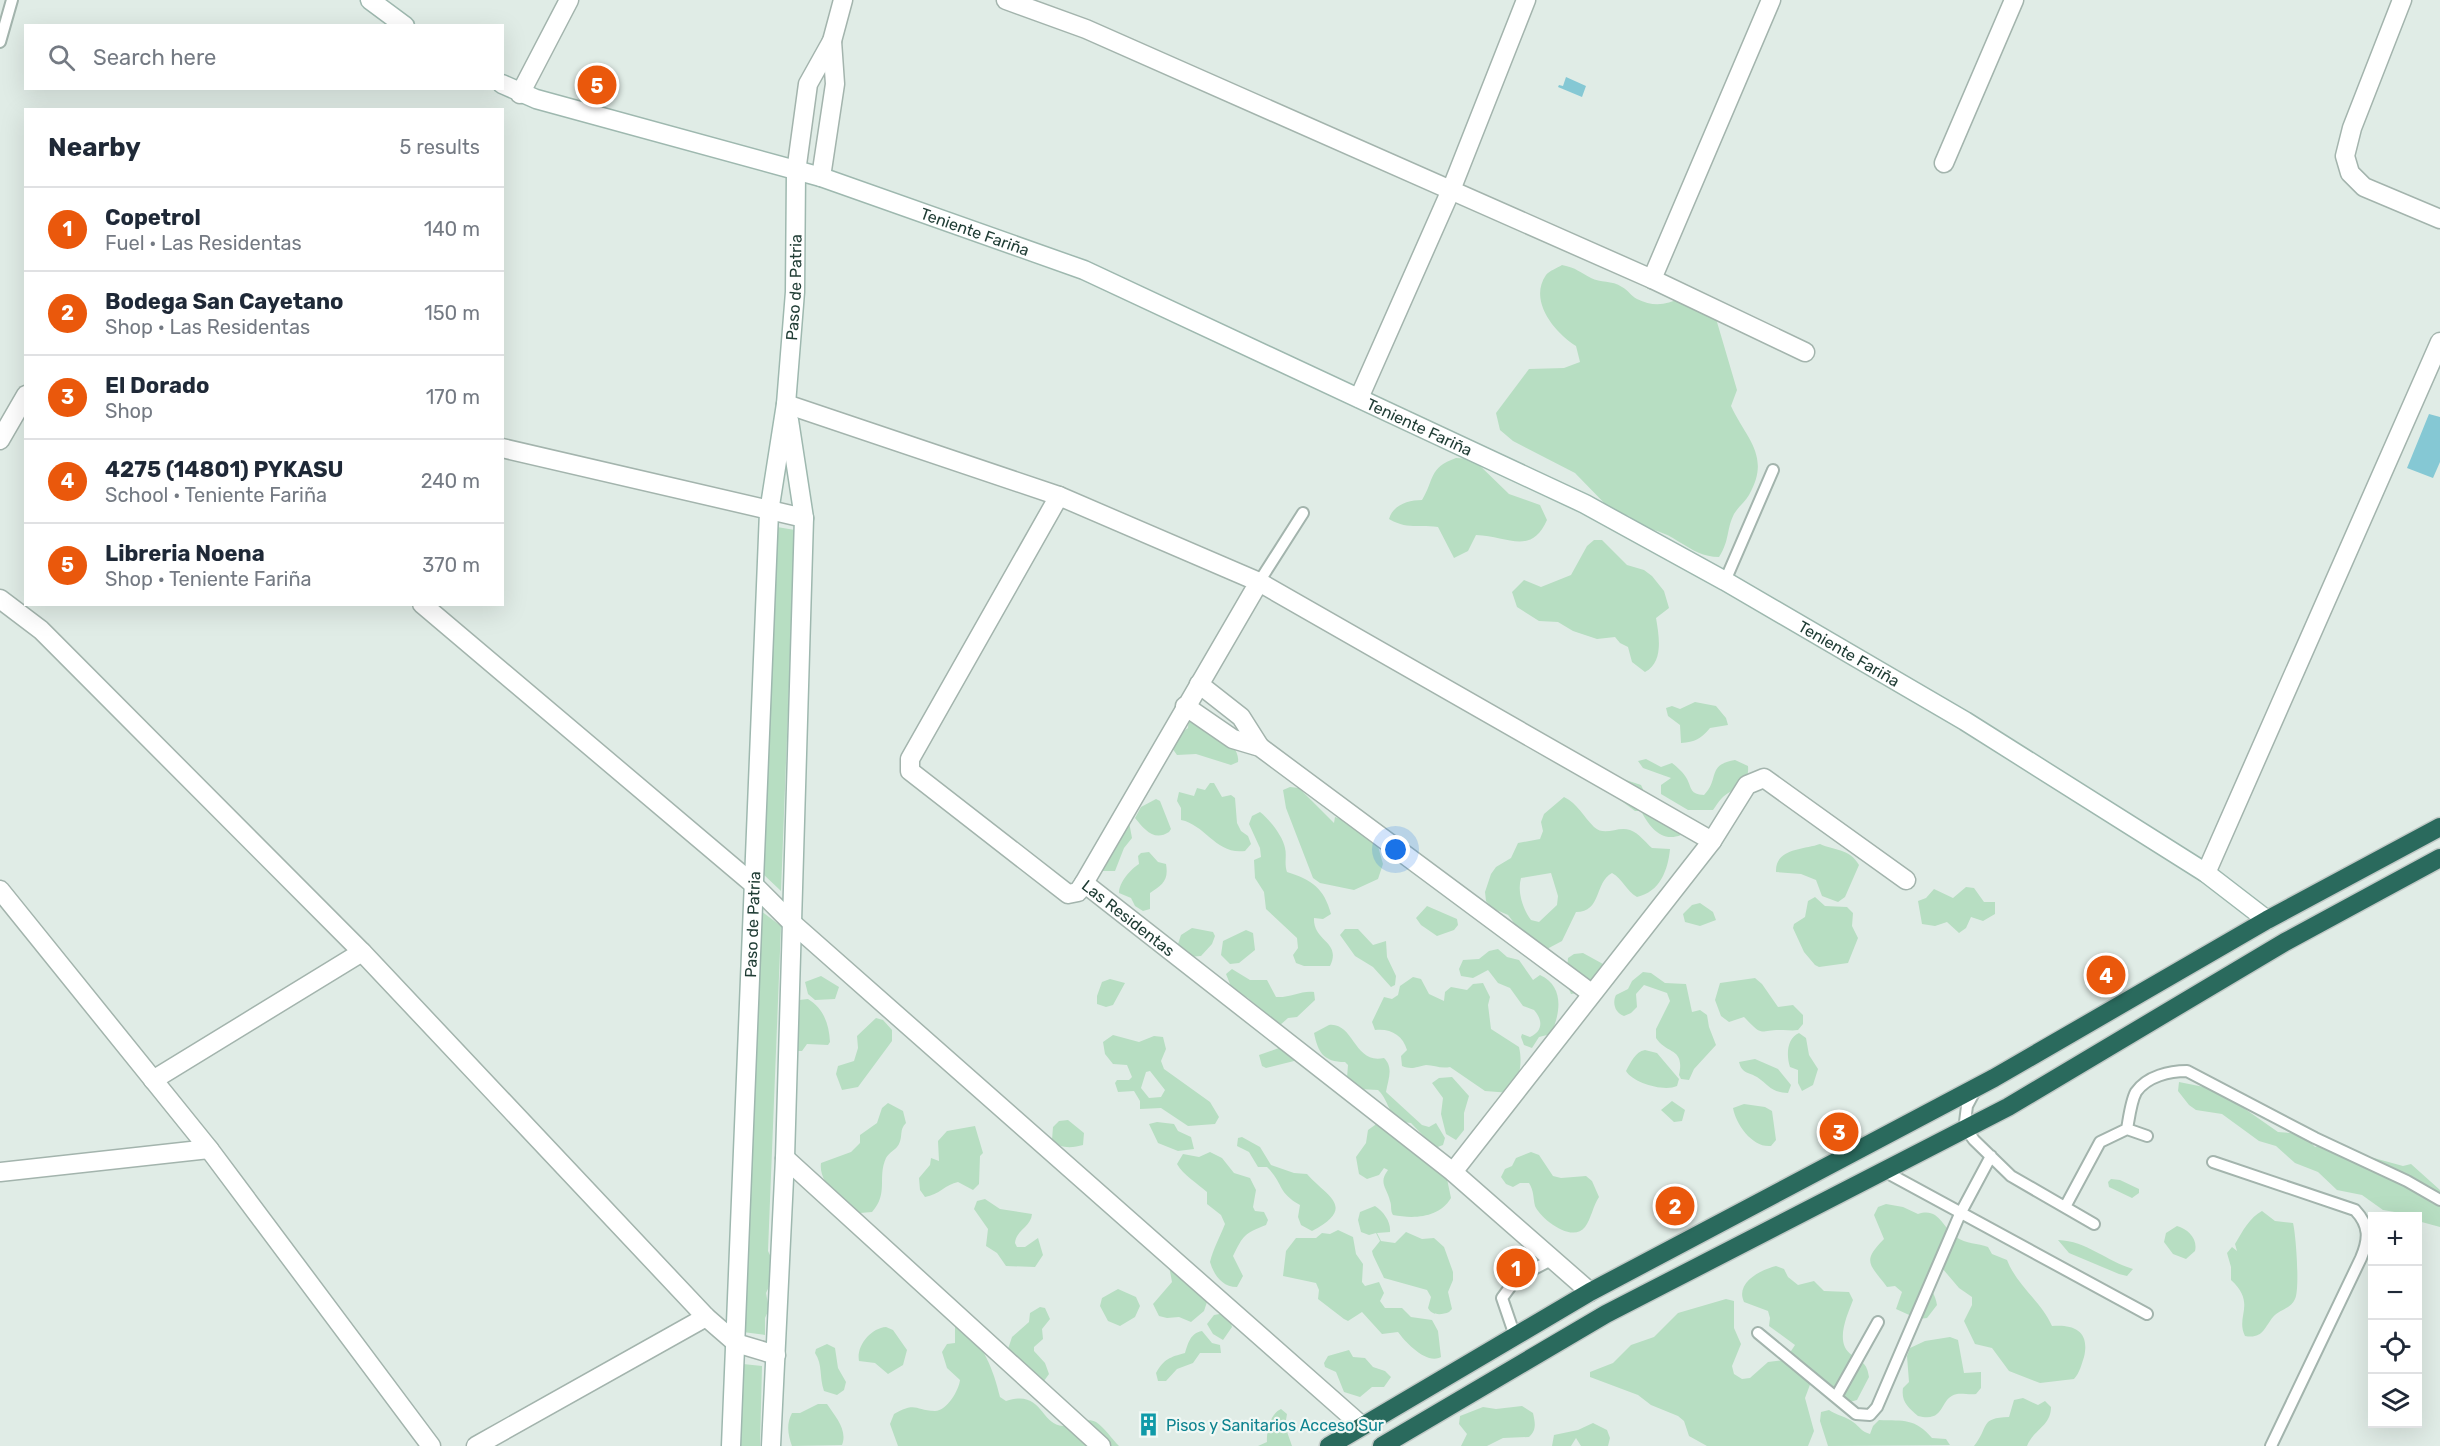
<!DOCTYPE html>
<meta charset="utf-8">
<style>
:root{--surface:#fff;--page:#f6f6f7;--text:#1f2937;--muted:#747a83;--line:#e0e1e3;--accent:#ea580c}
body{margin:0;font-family:Rubik,sans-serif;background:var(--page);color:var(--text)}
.controls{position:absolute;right:18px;bottom:18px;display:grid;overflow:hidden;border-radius:0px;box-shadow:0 6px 24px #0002}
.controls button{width:54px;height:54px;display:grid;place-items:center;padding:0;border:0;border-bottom:2px solid var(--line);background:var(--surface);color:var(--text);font:30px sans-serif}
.you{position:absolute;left:1396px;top:850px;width:21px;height:21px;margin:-15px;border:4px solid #fff;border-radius:50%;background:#1a73e8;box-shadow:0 0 0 9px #1a73e833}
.badge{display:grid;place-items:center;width:39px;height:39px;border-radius:50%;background:var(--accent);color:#fff;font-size:20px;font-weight:700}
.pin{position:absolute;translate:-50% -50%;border:3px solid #fff;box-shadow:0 2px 6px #0006}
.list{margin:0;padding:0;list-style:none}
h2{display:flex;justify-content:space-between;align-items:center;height:78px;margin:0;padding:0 24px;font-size:26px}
h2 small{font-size:20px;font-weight:400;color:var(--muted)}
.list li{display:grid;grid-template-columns:39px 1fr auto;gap:18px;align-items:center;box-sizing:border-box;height:84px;padding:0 24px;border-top:2px solid var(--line)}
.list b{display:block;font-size:22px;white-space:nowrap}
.list p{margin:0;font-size:20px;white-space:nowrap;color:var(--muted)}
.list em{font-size:20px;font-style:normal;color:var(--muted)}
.icon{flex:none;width:33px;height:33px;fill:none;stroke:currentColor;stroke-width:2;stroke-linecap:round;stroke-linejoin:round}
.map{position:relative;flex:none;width:2440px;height:1446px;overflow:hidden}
.search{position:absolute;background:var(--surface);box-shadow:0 6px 24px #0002;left:24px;top:24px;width:480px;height:66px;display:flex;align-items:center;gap:15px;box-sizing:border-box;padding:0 21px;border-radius:0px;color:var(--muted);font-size:22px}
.panel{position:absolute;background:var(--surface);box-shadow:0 6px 24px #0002;left:24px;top:108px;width:480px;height:498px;border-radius:0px}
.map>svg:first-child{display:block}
.green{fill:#b7dec2;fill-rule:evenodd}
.water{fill:#85c8d4}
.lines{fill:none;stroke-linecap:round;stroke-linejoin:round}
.lane-casing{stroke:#a3b4ad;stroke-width:14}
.street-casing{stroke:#a3b4ad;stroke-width:21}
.secondary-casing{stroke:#9eb8af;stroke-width:21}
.highway-casing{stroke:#c1c9c6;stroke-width:21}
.lane{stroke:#fff;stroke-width:10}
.street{stroke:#fff;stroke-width:18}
.secondary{stroke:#fff;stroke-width:18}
.highway{stroke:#2a6a5d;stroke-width:18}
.labels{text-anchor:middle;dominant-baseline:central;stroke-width:4.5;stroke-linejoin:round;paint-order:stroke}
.street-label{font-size:16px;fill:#203d35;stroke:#f0f8f4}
.culture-label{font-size:16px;fill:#0d838f;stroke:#f0f8f4;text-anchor:start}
</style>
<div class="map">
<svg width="2440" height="1446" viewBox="0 0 2440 1446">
<rect width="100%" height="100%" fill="#e0ece6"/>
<path class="green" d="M1562,265c15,3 17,7 29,13 9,5 21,2 31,9 6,3 9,9 15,12 16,8 29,6 44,-1l31,7 25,85 -6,16c16,34 40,50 18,89 -4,7 -11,12 -15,19 -8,16 -4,26 -15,43 -31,0 -43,-27 -78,-29l-12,-12 -16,-4 -38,-39 -62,-32 -13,-11 -4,-17 33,-44 35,-1 16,-6 -4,-16c-21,-13 -48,-45 -30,-71 3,-4 11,-7 16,-10z
M1456,458l17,1 36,35 31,11 7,15c-16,36 -39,16 -71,15l-8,16 -14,7 -16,-31c-21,-3 -30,3 -49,-8 4,-14 19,-19 33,-19 13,-21 6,-32 34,-42z
M777,527l18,3 -14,361 -18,-17z
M1594,540h8l25,25 17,5 8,6 12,15 5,17 -13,10c3,18 8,44 -11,54l-13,-10 -4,-15 -8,-4 -5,-6 -18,2 -24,-8 -15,-9 -19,-1 -22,-14 -5,-15 12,-12 17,7 30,-12 16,-29z
M1695,702l21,4 10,12 2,7 -18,3c-9,11 -15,14 -29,15l-1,-18 -12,-9 -2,-8 6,-2 8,3z
M1189,716c15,10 52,25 49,46l-7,3 -35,-11 -19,1 -5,-7 5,-12 11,-8z
M1646,759l15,8 11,-4c5,4 12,10 15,16 5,10 3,15 17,16 16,-16 2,-30 31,-35l13,6c2,20 -16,22 -26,32 -4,4 -6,8 -9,12h-25l-27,-16v-9l10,-7 -28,-10 -5,-7z
M1617,777l24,8 11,23 28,19 1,8c-20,8 -32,-9 -40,-24h-6l-27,-20z
M1210,783h4l8,14 9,-2 4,3 2,25 4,8 7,5 3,8 -6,7c-29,4 -39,-26 -64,-31v-12l-4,-7 2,-9 15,4 3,-8 8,2z
M1290,787l9,1 35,35 1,-6 39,15 9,32 -5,15 -24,11 -34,-7 -7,-5 -27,-70 -3,-18z
M1564,797c14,7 19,19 30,30 11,10 23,-1 36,3 9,3 15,12 22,18l18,1c-2,21 -10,43 -33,48 -11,-6 -14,-18 -25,-24 -18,10 -10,39 -36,39l-14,29 -15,8 -22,-12 -17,-22 -16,-7 -6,-7 -1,-9 6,-18 5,-7 15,-9 7,-15 22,-4 3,-8 -2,-9 3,-8zM1551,873l7,23 -1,9 -18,17 -8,-2c-8,-11 -14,-28 -10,-42z
M1156,799l4,2 11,28 -2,3c-15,10 -25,-3 -34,-14l6,-11z
M1260,812c9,7 23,24 25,36 2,8 -1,15 2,24 25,8 37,16 44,42l-8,5 -9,-1c-1,24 28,23 16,48h-26l-8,-3 -3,-8 5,-7 -1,-10 -31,-29 -2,-17 -9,-14 -1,-18 7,-3 -1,-9 -11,-24 3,-8z
M1129,822l3,16 -8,10 -9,23h-13l-6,-4z
M1820,844c15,7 29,4 39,21l-14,32 -7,5 -16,-6 -6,-16 -15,-6 -25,-2c-1,-24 27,-22 44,-28z
M1149,852l9,10 8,2c3,17 -4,21 -16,29v16l-7,2 -8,-5 -4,-8 -12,-5c0,-11 12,-24 20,-29l-1,-8 3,-3z
M1966,887l8,1 10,14h11v12l-12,7 -12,-4 -5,11 -7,5 -12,-11 -12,4 -13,-2 -4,-23 8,-3 8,-9 19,9z
M1815,897l10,9 22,1 6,6 -1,13 6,12 -10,25 -29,4 -4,-2 -11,-13 -11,-24 1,-4 11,-7 3,-16z
M1700,903l13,9 3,8 -16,6 -15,-4 -2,-8 9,-9z
M1427,906l30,13 1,6 -4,5 -17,6 -16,-11 -5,-7z
M761,911l20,15 -13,325 9,19 -11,23 3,16 -4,9v17l-22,-3z
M1192,928l21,4 2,4 -3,8 -11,12 -12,1 -11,-13 3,-9z
M1345,929h13l15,16 13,-4 1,16 9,19 -1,9 -4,2 -18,-20 -18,-11 -15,-21z
M1246,930l7,3 2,17 -16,13 -9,1 -9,-9 2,-14z
M1498,949l9,8 12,3 14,20 7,-5c24,11 21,37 11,59l-12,3 -7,11 -8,-3 -3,-8 1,-3 8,3c13,-6 13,-17 4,-27l-11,-4 -13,-18 -12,-5 -10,-13 -15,8 -12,-2 -2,-7 4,-9 16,-1 10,-8z
M1583,953l20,11 6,12 -18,15 -20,3 -5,-12 2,-24 6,-4z
M1232,969l18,11h17l9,17c14,1 26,-7 38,-5l1,8 -18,17 -9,1 -9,8 -31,-28 -16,-9 -6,-15z
M1643,972l8,1 14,10 21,1 6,28 8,-2 7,5 2,12 7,18 -22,24 -5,11 -8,-1 -2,-4c6,-28 -12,-20 -23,-37v-9l14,-28 -3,-8 -23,-8 -8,9 1,13 -6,6 -7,3c-9,-3 -12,-13 -8,-21l12,-6 4,-8z
M821,976l18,11 -4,12 -20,1 -7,-6 -3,-12z
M1413,977l8,2 8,15 15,7 1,-9 6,-5 16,3 6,-6 10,-1 7,14 -2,8 3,24 28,18c4,17 0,32 -8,46l-26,-2 -35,-24c-9,2 -16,-2 -24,-2 -10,2 -14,5 -24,1l-1,-10 6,-6c-4,-15 -17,-22 -32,-20l-3,-8 12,-25 8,2 6,-4 2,-9z
M1755,978l7,6 16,23 15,-2 10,10v9l-5,6c-6,1 -10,0 -15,0 -25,-1 -18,9 -39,-13l-15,5 -8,-6 -6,-16 5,-17z
M1110,979l15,4 -12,22 -7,2 -9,-3v-8l5,-14z
M808,999c16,10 21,25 22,43l-2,3 -21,-1 -5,7h-4l-5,-46 6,-5z
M876,1018l7,2 9,10v11l-34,46 -16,3 -6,-16 2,-8 16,-5 4,-13 -1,-12z
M1329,1025c25,-3 25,40 55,33 10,10 4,21 2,34l36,33 7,2 7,-4 9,15 -2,7 -8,3 -24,-25c-24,-2 -20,-21 -33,-33l-19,-1 -12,-11 1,-13 -3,-3c-22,0 -27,-10 -31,-29z
M1799,1033l7,5 3,17 9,14 -5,16 -11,6 -4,-8v-13l-8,-3c-4,-12 -3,-29 9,-34z
M1113,1035l26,7 15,-6 9,1 3,12 -5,12 3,8 46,33 9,15 -4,7 -27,2 -27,-18 -21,1v-8l-6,-10 -16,1 -3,-9 2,-3h12l3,-3 -5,-12 -14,-1 -8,-10 -2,-12zM1150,1071l15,19 -4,7 -12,1 -8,-10 5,-16z
M1279,1048l17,10 -2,3 -28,7 -4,-2 -3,-11z
M1645,1050l12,3 22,26 -2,7c-13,6 -44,-3 -51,-15 5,-9 9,-19 19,-21z
M1755,1059l23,10 13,16 -3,8c-18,-1 -19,-8 -31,-16 -8,-5 -15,-3 -18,-15z
M1452,1077l17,19 -5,17v17l-8,10 -10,-6 -5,-20 2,-16 -11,-15 7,-5z
M2179,1082l25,5 31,15 43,30 25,2 12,13 8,-3 80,22 8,-2 29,26v37l-22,-6v-5l-35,-6 -21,-15 -25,-5 -19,-18 -23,-9 -19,-17 -17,-5 -37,-27 -26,-4 -7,-5 -11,-14z
M1672,1101l13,9 -3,11 -8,1 -13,-12z
M888,1103l15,8 3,12c-7,7 -3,13 -7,21 -3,6 -10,8 -13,14 -9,20 3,35 -14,54l-12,1c-16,-9 -42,-29 -39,-50l30,-11 9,-9v-8l17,-12 5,-15z
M1744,1104l21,3 7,4 4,29 -5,6c-18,2 -35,-21 -38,-38z
M1381,1113l65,61 5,24c-12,20 -37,21 -58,17 -3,-5 -1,-9 -3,-14 -3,-13 -12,-18 -2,-31l-4,-2 -5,7 -12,4 -8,-5 -3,-17 10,-14 2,-13 7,-5z
M1068,1120l16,13 -1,12c-10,3 -24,4 -31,-5l1,-13 6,-6z
M1157,1122l17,2 4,7 13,6 3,12 -16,2 -20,-8 -9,-19z
M975,1126l8,27 -3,3 -1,28 -6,6 -15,-8c-12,2 -19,13 -33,15l-5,-7 -1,-12 11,-13 1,-7 8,3 -1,-20 9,-10z
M1242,1137l18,10 11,18 23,8 13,1c19,22 51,33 5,57l-11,-6 -3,-8 2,-12c-23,-13 -16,-21 -33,-38h-9l-9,-15 -12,-6 1,-8z
M1210,1152l12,6 12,15 16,5 6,12 -3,17 2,4 9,1 4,8 -2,5c-22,9 -22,9 -33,31l10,20 -6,11c-15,0 -23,-12 -27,-25 3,-13 10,-25 15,-38l-4,-9 -14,-11v-12c-10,-9 -24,-17 -30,-28l6,-10 16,3z
M1531,1152l8,3 14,21 8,2 25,-2 6,5 7,16c-6,9 -8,22 -14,30 -13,17 -45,-9 -50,-21 -2,-9 -1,-15 -6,-23h-9l-7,4 -7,-3 -5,-7 4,-8 7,-3 4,-8z
M2111,1179l9,1 19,9v4l-7,5 -23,-11 -1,-5z
M985,1199l15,10 32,5c-1,13 -16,16 -17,29l2,4h8l13,-9 5,17 -8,12 -29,-1 -9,-13 -11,-7 2,-17 -14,-20 3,-8z
M1886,1204l17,3 15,7c21,-7 24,13 38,23 10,7 22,6 32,10l4,7 15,6c10,26 34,41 45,66 23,-2 38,6 32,31 -3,9 -4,15 -10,22l-34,4 -31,-12 -17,-23 -17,-4 -11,-23 8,-16v-8l-13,-9 -17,-20h-8c-12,13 1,22 3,37l-10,13 -9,1 -22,-10 6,-17 -7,-6 -8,1c-17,-23 -26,-25 -3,-48l-10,-24 4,-8z
M1375,1206c9,6 16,16 15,26l-13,1 4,8 14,2 11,-11 16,7 12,-1 10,9 9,25v8l-5,12 4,17 -3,3c-7,3 -17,4 -21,-4l3,-11 -4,-7 -43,-12 -11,-23 -1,-4 8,-10 -4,-8 -7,2 -8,-3 -3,-12 2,-8z
M2262,1211l13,10 18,2c3,12 7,66 2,76 -4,10 -15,10 -22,18 -9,11 -10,22 -28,19 -10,-20 12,-32 -14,-56v-13l-4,-14 5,-6 5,4 -2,-7c7,-12 15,-27 27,-33z
M2177,1226c11,3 21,13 18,25l-9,8 -13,-5 -9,-12 2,-9z
M1338,1230l15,7 3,17 7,10 -1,18 3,4 14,-4 5,11 -4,8 5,7h17l9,9 21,3 6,11 3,26c-14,8 -35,-14 -43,-25l-16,2 -20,-22 -14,9 -4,-2 -26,-20 1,-9 -3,-7 -33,-7 3,-25 10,-13h20l6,-5 8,1z
M2058,1240c29,1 48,21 75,29l-6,7 -8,-2 -50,-21z
M1169,1266l39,33 -4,12 -13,11 -12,-5 -12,1 -8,-2 -6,-12 19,-22z
M1776,1266l8,3 4,8 10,8 16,-4 10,10 25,1 4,8c-6,16 -19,43 -1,55 10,7 15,8 17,22l-12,23 -18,5 -8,-4 -7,-14 -13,-5 -6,16 9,33 -6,15h-101l-18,-10 -5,-15 -6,-5 -27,-11 -13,-10 -48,-18v-5l23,-9 18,-18 23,-8 24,-24 48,-14 8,2v27l7,16 -9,22 2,8 8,5 8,-1 18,-16 17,-2 10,-15 -26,-19 1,-8 -2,-7 -24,-9c-9,-19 16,-32 32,-36z
M1118,1289l18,8 4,9 -5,11 -15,9 -12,-5 -8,-15 2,-8z
M1040,1307l5,1 5,11 -8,10 1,10 -9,8v4l11,12 4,11 -5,7 -8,2 -28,-34 4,-12 17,-15 1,-9z
M1225,1313l4,2 3,12 -9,13 -10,-6 -6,-10 7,-9z
M955,1325h8c21,22 30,43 37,72l6,4c37,-12 34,24 57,25 11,1 22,-10 33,-4 8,5 16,17 23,24h-221l-8,-22 4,-10c23,-13 21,-3 41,-3 12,0 24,-21 25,-31l-13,-12 -5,-16 5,-8 8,-1z
M886,1327l7,3 14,20 -4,15 -15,9 -13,-11 -16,-2c-3,-15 12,-33 27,-34z
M1202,1331l10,12 8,2 1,8h-21l-7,10 -16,6 -11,12h-8l-2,-8c8,-14 14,-16 29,-20 3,-9 5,-20 17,-22z
M1950,1337l8,3 6,33 17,-1v16l-5,6c-6,1 -14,-1 -19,0 -19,4 -10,29 -39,22 -10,-9 -17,-14 -15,-28l6,-6 -2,-26 3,-8 15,-7z
M827,1344l8,4 3,20 8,14 -2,8 -7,5 -13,-4c-5,-14 -1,-26 -9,-38l1,-4z
M1349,1350l4,7 12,1 8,9 12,4 6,6 -7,10h-12l-12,10 -16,-5 -8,-20 -11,-5 -1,-4 4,-7z
M743,1364l19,2 -2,80h-21z
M2023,1398l15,7 7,-4 6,6c0,19 -17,22 -24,39h-53c16,-20 5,-28 35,-29l5,-17z
M818,1404h9c8,12 21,26 15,41l-50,1c-4,-11 -6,-22 0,-33h8z
M1522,1406l11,7c2,9 4,17 -4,24l-26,1 -16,8h-26l6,-12 -8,-10 1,-8 23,-9 13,2z
M1281,1409l6,5 -2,12 7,20h-34l9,-4c-1,-11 4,-29 14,-33z
M1829,1410c7,5 18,7 24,12 7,5 9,10 17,12l3,-8 6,-6c25,1 36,-2 53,18l14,1 4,6 -122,1 -8,-25 1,-9z
M1593,1423l14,7 3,8 -2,8h-27l-5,-8 -5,8h-19l2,-11 24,-5z"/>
<path class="water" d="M1566,77l20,9 -4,11 -24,-10 1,-2 4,1z
M2429,414l11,3v45l-7,16 -26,-10z"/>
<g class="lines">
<defs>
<path id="lane" d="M0,42l12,-42
M1725,581l48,-111
M1259,582l44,-69
M1976,1089l-9,17 -2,16 1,7 8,11 37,36 83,48
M2147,1136l-20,-7c2,-11 4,-28 9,-37 11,-16 34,-21 51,-21l128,67 92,43 33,19
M2213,1162l142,48c15,16 14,29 6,48l-90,188
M1884,1171l263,143
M2065,1207l35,-65 27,-13
M1530,1271l23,-12
M1513,1283l-11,15 13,38
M1758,1333l98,81 14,1 7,-8 83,-193 31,-58
M1836,1397l42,-75"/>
<g id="street">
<path d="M1006,0l80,29 566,250 153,73"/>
<path d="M2402,0l-50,128 -7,28 5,17 14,14 76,32"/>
<path d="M520,94l49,-94"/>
<path d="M1944,163l70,-163"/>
<path d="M796,172l12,-88 24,-43 11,-41"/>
<path d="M821,177l14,-93 -3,-43"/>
<path d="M1652,279l119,-279"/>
<path d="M1359,398l92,-208 75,-190"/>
<path d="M786,404l273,92 200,86 -175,301"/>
<path d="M0,440l26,-45"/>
<path d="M502,448l302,70"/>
<path id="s1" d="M1059,496l-149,263v12l158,123 10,-2 6,-9 369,289 137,120"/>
<path d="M1259,582l453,259"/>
<path d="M0,599l41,31 321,322 344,365 30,26 40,12"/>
<path d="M422,604l331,280 37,37 572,505"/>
<path d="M1199,684l42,33 19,30"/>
<path d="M1185,706l48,33 27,8 331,246"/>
<path d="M2206,873l234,-531"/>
<path d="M0,890l209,259 222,297"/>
<path d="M153,1080l209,-128"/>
<path d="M785,1158l316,288"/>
<path d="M0,1172l209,-23"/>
<path d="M1453,1172l259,-331 35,-56 17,-7 142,102"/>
<path d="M476,1446l230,-129"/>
</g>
<g id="secondary">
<path d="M370,0l35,26"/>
<path id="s2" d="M502,84l34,15 285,78 263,93 501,234 140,77 240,140 241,152 61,47"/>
<path id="s3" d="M731,1446l38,-934 17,-108 9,-112 1,-120"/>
<path d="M771,1446l14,-288 19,-640 -15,-98"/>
</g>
<path id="highway" d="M1329,1446l261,-154 404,-214 273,-158 173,-93
M1382,1446l224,-132 402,-207 277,-165 155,-84"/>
</defs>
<use href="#lane" class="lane-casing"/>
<use href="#street" class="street-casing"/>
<use href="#secondary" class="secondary-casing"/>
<use href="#highway" class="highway-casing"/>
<use href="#lane" class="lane"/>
<use href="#street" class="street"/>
<use href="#secondary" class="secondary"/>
<use href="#highway" class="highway"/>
</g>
<defs>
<symbol id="building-bare" viewBox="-9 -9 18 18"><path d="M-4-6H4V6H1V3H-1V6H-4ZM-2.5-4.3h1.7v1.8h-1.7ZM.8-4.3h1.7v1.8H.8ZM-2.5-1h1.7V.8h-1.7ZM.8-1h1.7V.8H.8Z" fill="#0f9aa8" stroke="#f0f8f4" stroke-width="2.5" paint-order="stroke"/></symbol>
</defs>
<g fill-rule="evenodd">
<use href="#building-bare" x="1132" y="1408" width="33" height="33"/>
</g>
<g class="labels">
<g class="street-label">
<text stroke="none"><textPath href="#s2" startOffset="496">Teniente Fariña</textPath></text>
<text stroke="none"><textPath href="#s3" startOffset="1161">Paso de Patria</textPath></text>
<text stroke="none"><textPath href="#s2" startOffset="982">Teniente Fariña</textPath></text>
<text stroke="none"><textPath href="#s2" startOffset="1468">Teniente Fariña</textPath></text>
<text stroke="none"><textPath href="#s3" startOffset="522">Paso de Patria</textPath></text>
<text stroke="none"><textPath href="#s1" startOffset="592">Las Residentas</textPath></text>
</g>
<g class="culture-label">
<text x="1166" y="1425">Pisos y Sanitarios Acceso Sur</text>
</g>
</g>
</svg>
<div class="controls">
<button>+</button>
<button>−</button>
<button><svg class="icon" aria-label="locate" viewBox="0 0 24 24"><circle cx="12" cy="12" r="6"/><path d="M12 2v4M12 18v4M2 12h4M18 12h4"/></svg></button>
<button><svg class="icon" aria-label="layers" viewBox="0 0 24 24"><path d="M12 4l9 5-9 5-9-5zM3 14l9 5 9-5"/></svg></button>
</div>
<div class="you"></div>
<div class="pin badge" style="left:1516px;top:1268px">1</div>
<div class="pin badge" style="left:1675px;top:1206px">2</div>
<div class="pin badge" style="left:1839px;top:1132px">3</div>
<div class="pin badge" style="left:2106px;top:975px">4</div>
<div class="pin badge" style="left:597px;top:85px">5</div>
<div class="search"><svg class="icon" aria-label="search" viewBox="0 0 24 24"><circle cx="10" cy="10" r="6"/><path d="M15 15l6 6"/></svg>Search here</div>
<section class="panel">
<h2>Nearby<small>5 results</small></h2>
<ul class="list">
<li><span class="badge">1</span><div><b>Copetrol</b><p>Fuel · Las Residentas</p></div><em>140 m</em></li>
<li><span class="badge">2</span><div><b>Bodega San Cayetano</b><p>Shop · Las Residentas</p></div><em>150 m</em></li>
<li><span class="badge">3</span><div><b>El Dorado</b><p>Shop</p></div><em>170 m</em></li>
<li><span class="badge">4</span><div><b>4275 (14801) PYKASU</b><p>School · Teniente Fariña</p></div><em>240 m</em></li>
<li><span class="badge">5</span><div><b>Libreria Noena</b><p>Shop · Teniente Fariña</p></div><em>370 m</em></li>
</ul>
</section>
</div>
